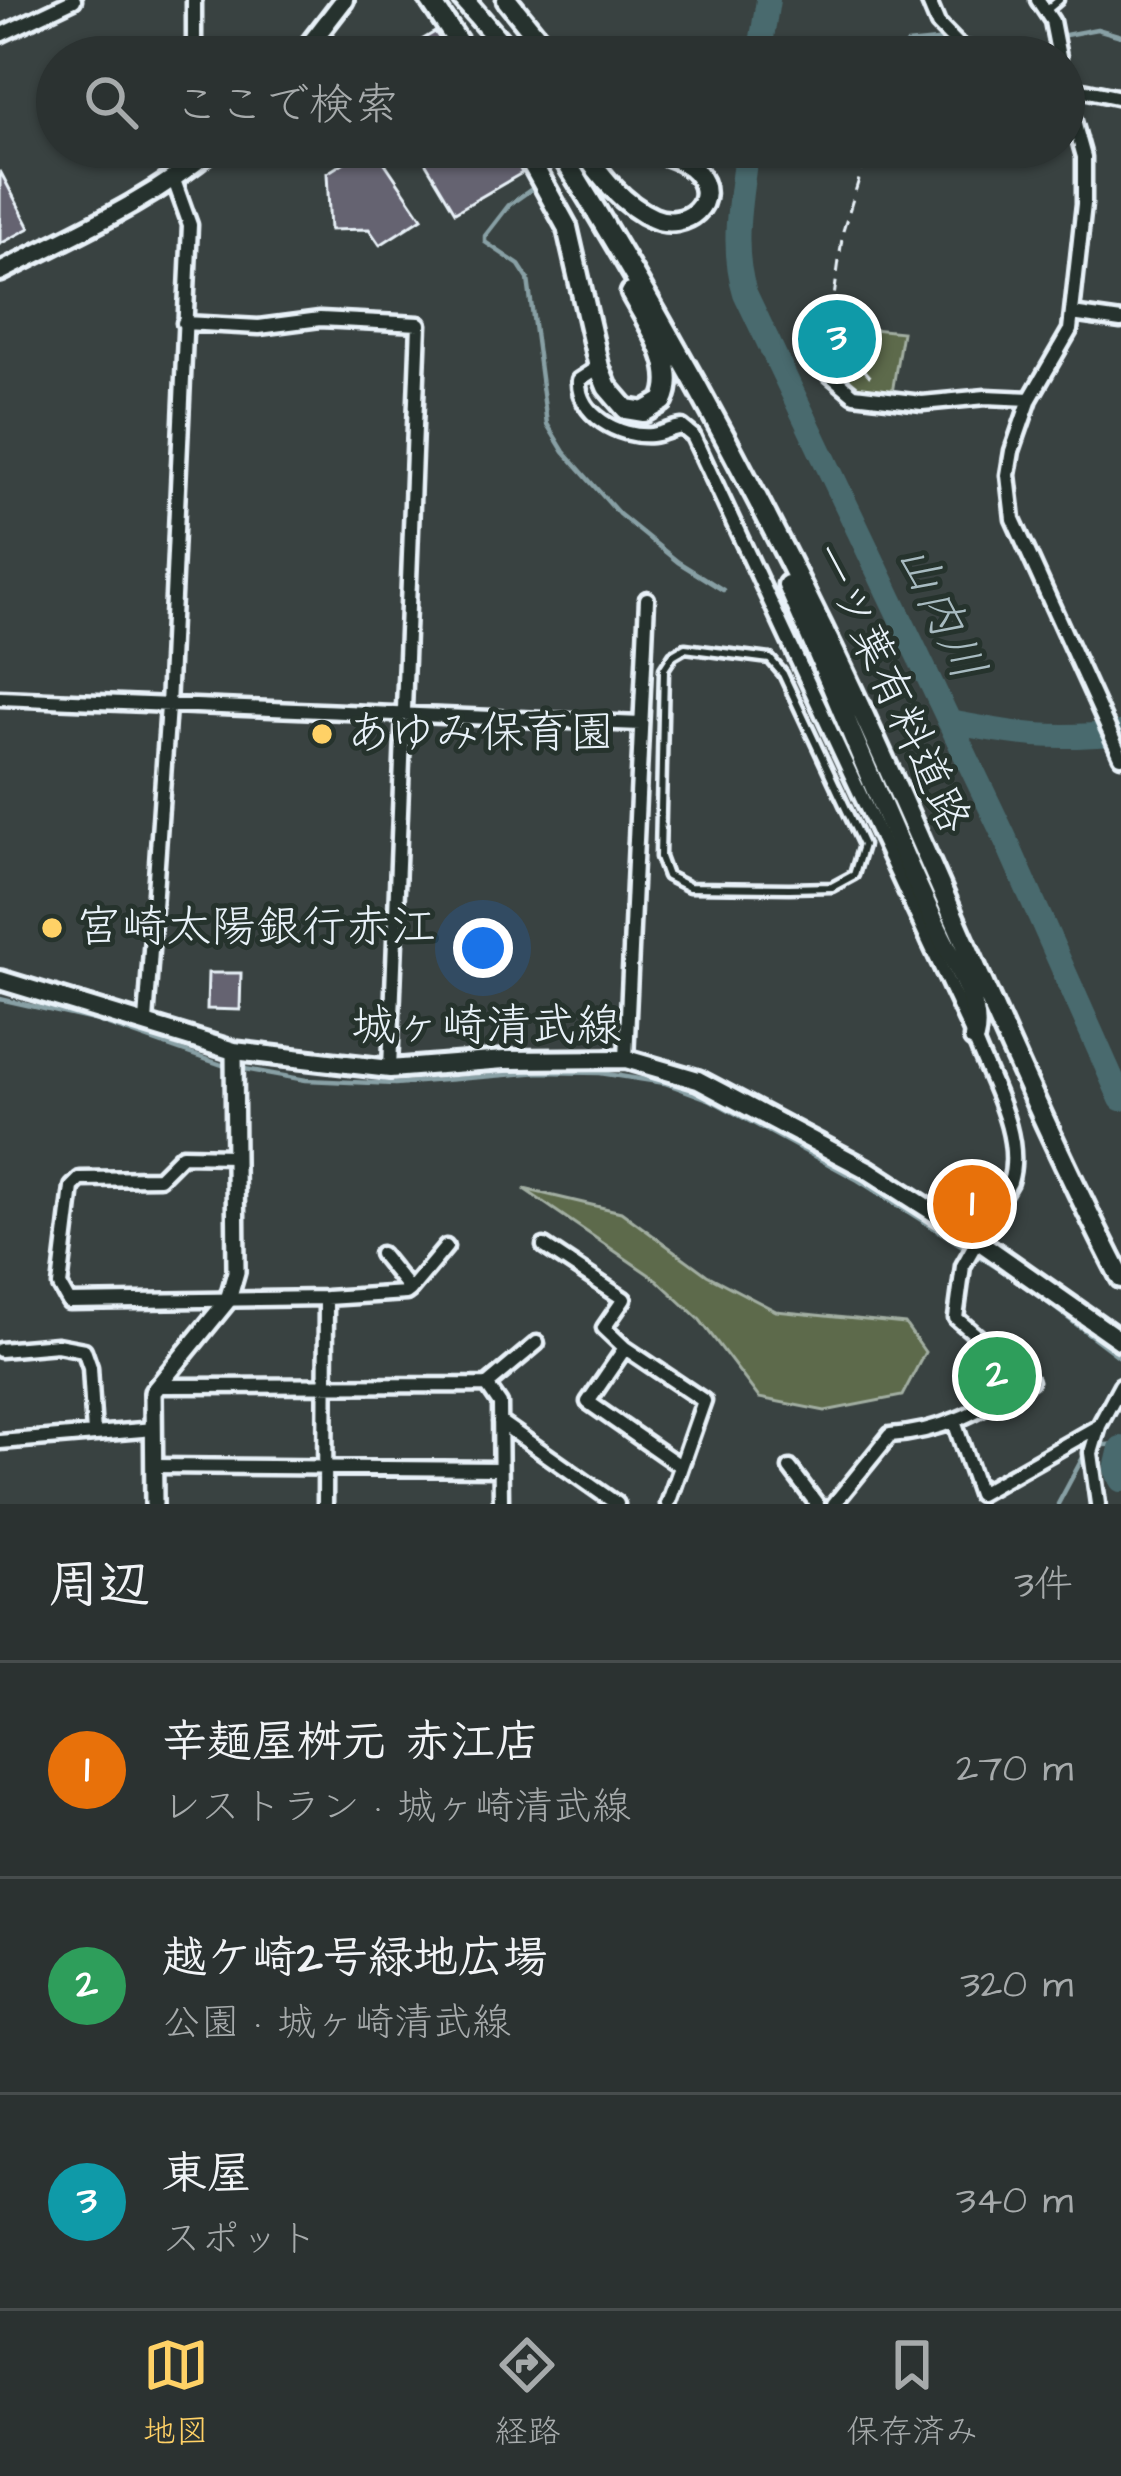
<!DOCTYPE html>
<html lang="ja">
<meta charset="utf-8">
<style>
:root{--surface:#2b3231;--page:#373e3d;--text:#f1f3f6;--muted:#a6aaab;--line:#474d4d;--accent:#ffd166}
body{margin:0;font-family:"Architects Daughter","Klee One",sans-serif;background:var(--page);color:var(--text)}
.you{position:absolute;left:483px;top:948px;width:42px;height:42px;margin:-30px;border:9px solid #fff;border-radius:50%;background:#1a73e8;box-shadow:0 0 0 18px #1a73e833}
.badge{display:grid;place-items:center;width:78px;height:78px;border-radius:50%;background:var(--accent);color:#fff;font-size:39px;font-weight:700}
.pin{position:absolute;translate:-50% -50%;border:6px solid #fff;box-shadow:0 3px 12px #0006}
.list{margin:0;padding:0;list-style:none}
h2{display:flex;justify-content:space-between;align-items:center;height:156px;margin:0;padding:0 48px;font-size:51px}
h2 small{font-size:39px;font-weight:400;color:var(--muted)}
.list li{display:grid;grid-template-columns:78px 1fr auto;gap:36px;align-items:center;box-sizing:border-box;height:216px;padding:0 48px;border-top:3px solid var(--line)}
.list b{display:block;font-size:45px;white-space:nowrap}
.list p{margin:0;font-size:39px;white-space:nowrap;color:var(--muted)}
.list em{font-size:39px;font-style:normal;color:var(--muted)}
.icon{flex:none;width:66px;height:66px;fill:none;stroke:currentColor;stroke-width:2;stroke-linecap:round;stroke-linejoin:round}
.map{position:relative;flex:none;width:1121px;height:1504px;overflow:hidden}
.search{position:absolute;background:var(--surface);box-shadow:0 3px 9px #0004;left:36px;right:36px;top:36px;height:132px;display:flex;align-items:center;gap:30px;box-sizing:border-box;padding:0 42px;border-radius:66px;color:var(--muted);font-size:45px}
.sheet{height:804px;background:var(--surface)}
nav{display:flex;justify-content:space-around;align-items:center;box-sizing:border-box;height:168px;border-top:3px solid var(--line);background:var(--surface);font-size:33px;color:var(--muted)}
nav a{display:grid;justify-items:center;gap:6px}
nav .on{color:var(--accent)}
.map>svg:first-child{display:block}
.green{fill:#5d6a4c;stroke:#a2aea2;stroke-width:3}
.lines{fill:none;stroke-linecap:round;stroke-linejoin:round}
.stream{stroke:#88a0a5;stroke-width:4.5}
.river{stroke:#486a6e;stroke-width:24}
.building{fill:#656471;stroke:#e8f1f8;stroke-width:3}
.service-casing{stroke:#e8f1f8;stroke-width:15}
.minor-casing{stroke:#e8f1f8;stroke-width:21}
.tertiary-casing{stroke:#e8f1f8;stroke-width:24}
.secondary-casing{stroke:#e8f1f8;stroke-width:26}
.primary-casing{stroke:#e8f1f8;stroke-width:27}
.path{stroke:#e8f1f8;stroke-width:3;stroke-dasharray:12 9;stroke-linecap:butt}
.service{stroke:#26332d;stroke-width:6}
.minor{stroke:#26332d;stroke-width:12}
.tertiary{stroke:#26332d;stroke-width:15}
.secondary{stroke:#26332d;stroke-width:16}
.primary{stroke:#26332d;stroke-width:18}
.poi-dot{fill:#ffd166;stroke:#26332d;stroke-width:4.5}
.labels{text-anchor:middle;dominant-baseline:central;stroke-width:10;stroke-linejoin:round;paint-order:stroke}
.street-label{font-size:45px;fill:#e8f1f8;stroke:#26332d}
.poi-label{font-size:45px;fill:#e8f1f8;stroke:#26332d;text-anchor:start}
.water-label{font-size:48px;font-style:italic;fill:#a8bbc1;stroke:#26332d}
</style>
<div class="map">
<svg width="1121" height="1504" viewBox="0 0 1121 1504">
<rect width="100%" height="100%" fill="#394241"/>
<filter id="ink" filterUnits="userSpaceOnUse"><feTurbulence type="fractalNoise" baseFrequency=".00833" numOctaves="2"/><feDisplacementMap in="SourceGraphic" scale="24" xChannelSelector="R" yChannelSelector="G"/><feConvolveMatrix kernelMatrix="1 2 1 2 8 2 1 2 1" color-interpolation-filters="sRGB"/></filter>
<g filter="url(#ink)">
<path class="green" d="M833,325l69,7 -10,61c-36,-3 -40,-2 -63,-30z
M524,1189l97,23 86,63 69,36 129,13 20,28 -23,44 -77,15 -66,-13 -59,-78 -43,-40z"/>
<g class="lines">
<path class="stream" d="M1055,37l42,-8 24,7
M959,40l35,3 56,14
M902,57l5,-13 40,-4
M536,186l-27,19 -24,31v6l34,23 9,14 19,145 17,28 55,62 59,48 45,28
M0,999l94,21 128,45 84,15 89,4 145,-12 60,1 65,10 46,17 147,80 165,104 98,74
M1058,1504l31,-58 32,-2"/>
<path class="river" d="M759,57l9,-57
M747,147c-6,50 -17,97 -2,146l259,543 117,263
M950,722c68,13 101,18 171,11
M1121,1448l-5,21 5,11"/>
</g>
<path class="building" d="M435,32l17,25h-59z
M369,147h5l48,71 -42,27 -11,-16 -39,1 -3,-57z
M416,147h94l12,26 -67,39z
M0,171l30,57 -30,16z
M208,973h33l-1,37 -33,-1z"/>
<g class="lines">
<defs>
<path id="service" d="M1046,11l13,-11
M287,147l4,3 3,-3
M685,648l85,11 13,15 80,171 -9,30 -22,12 -43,1 -100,-1 -22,-11 -7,-19 4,-188 9,-14z"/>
<path id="minor" d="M928,0l10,24 32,33
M1038,0l14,21 7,36
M0,35l74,-35
M194,57v-57
M1064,85l20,72v47l-14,126 -40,69 -18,52 -4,24 5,44 108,238
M1064,86l57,12
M1072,314l49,7
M184,323l75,4 61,-8 99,5 -29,745
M816,363l38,32 68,8 64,-6 44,2
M599,367l-20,13c-2,34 40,58 73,55 10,-1 20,-7 30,-8l11,9 281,602c16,43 50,98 36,144l-47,84 -7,52 74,63c-47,27 -85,51 -140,54l-56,69
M0,698l641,26
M146,1022l22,-316 22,-481 -16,-45
M626,1059l21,-460
M234,1156l-52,-1 -23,23 -79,1 -8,8 -12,99 9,16 257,-4 80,-5 4,-3 -29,-36
M544,1246l80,53 -20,29 21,20 79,53 -36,103
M410,1290l36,-43
M625,1348l-37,54 92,64
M0,1350l57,-5 27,5 6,17 4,67
M487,1385l50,-42
M158,1386l329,-1 13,19 1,100
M500,1422l117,82
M955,1424l24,70 120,-68
M0,1442l154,-13
M154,1466l345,3
M790,1468l27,36
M325,1504l1,-206
M1098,1504l-7,-51 8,-27 22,-41"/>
<path id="tertiary" d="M154,1504l-1,-112 75,-92 8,-28 -2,-221"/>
<path id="secondary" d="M300,57l44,-57
M0,272c74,-38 151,-71 215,-125
M0,980l234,71 156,18 114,-9 122,-1 72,21 170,90 109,70 144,101"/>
<path id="primary" d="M430,0l38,57
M464,0l49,57
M507,0l46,57
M523,147l44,80 32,140 8,20 19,22 18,3 19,-11c17,-34 -16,-78 -32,-108
M557,147c96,155 184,314 264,478 105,215 190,440 300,653
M580,147c20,27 41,57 73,71 32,14 70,-16 42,-47 -12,-13 -34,-18 -50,-24
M788,585c52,116 97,234 152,349 14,29 43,72 34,104"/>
</defs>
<use href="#service" class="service-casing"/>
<use href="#minor" class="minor-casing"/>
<use href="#tertiary" class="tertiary-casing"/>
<use href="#secondary" class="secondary-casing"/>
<use href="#primary" class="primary-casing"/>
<path class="path" d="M829,347l17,2 29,33
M826,356l17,-125 26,-84"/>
<use href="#service" class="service"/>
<use href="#minor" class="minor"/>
<use href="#tertiary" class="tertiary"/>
<use href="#secondary" class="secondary"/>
<use href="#primary" class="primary"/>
</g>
</g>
<g class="poi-dot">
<circle cx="322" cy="734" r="12"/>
<circle cx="52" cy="928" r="12"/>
</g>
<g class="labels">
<g class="street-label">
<text transform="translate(890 688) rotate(65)">一ツ葉有料道路</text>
<text x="486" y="1027">城ヶ崎清武線</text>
</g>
<g class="poi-label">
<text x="346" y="734">あゆみ保育園</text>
<text x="76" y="928">宮崎太陽銀行赤江</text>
</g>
<g class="water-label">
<text transform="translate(940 612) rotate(65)">山内川</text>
</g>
</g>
</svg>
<div class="you"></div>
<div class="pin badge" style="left:972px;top:1204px;background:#e8710a">1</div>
<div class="pin badge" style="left:997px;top:1376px;background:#2e9e5b">2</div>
<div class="pin badge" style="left:837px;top:339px;background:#0f9aa8">3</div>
<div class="search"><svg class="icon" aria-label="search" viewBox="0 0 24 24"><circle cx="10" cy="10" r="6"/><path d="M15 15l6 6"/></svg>ここで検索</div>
</div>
<section class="sheet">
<h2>周辺<small>3件</small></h2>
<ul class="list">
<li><span class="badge" style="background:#e8710a">1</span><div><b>辛麺屋桝元 赤江店</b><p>レストラン · 城ヶ崎清武線</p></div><em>270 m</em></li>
<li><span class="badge" style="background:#2e9e5b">2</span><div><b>越ケ崎2号緑地広場</b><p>公園 · 城ヶ崎清武線</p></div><em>320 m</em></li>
<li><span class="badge" style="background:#0f9aa8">3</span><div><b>東屋</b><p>スポット</p></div><em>340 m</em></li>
</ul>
</section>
<nav>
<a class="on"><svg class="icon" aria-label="map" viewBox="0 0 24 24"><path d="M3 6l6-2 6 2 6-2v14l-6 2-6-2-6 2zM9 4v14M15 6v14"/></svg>地図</a>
<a><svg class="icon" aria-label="directions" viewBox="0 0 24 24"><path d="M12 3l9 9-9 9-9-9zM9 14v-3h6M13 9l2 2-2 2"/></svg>経路</a>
<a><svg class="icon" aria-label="saved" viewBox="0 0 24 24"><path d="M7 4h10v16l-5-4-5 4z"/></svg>保存済み</a>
</nav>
